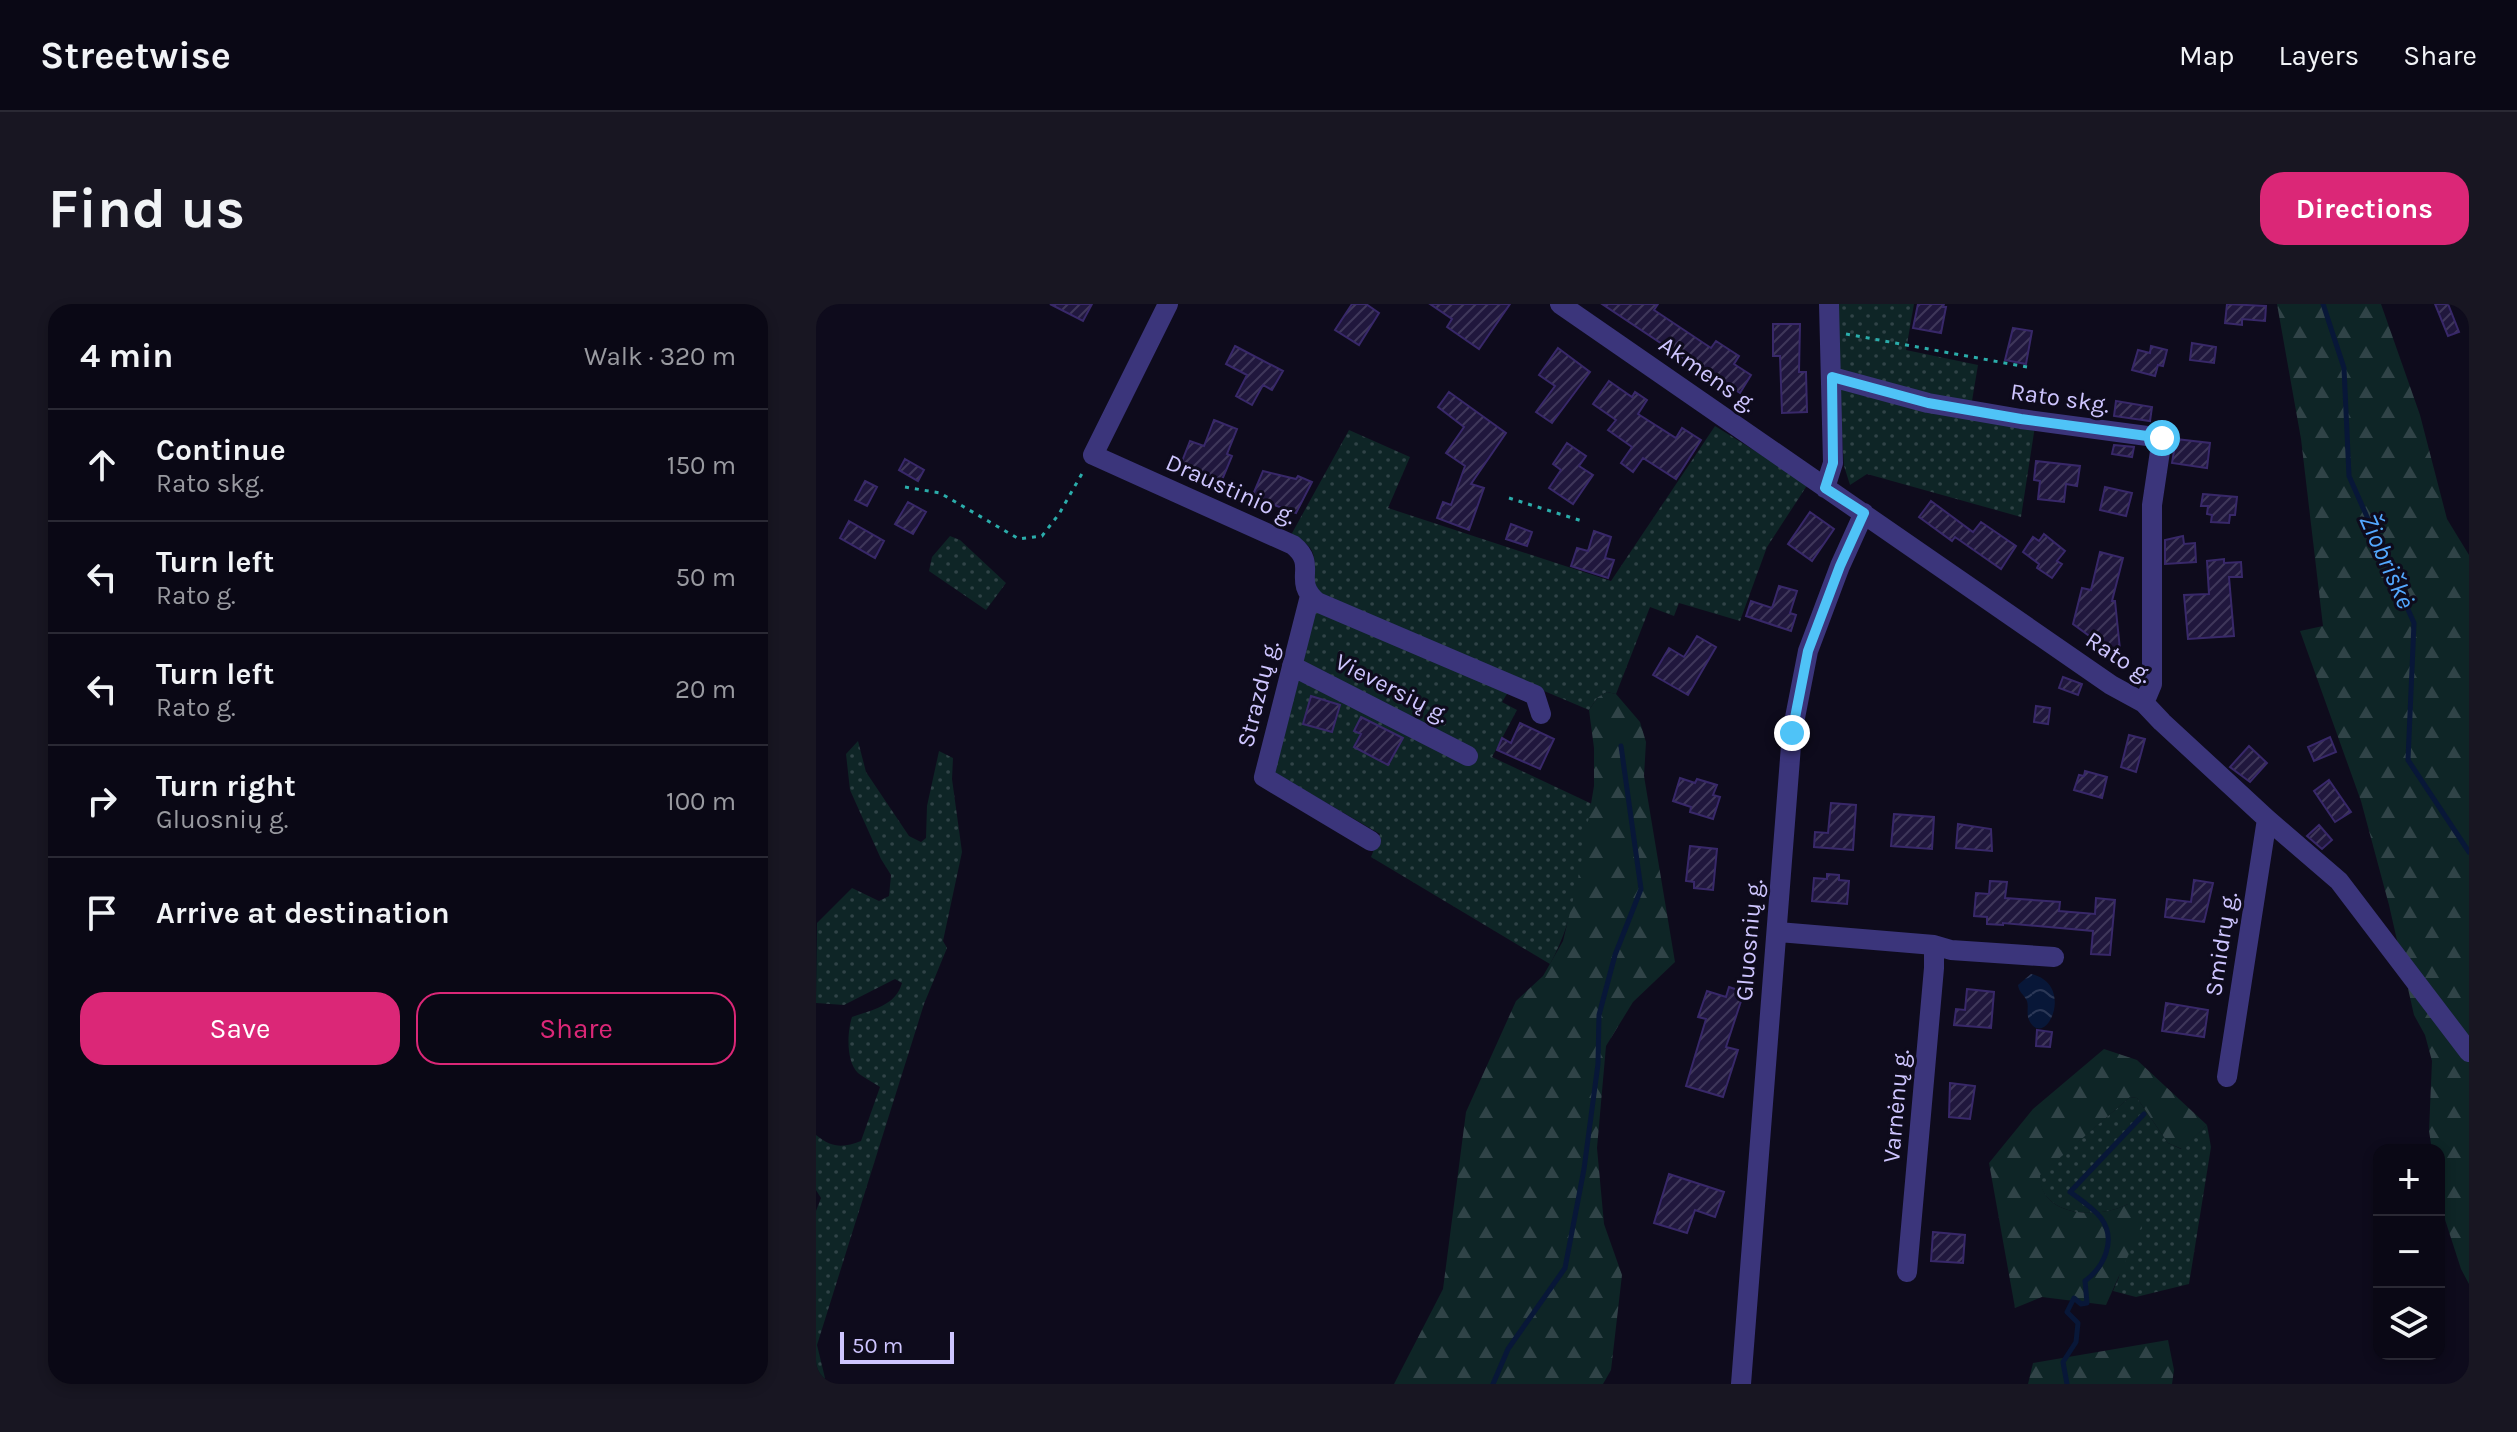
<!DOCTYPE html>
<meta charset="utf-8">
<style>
:root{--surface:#0a0815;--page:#181622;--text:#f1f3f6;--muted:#999aa0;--line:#2a2934;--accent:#db2777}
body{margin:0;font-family:Karla,sans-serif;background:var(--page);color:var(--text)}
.controls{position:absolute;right:24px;bottom:24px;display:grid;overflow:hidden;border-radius:16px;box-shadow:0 4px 12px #0003}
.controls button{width:72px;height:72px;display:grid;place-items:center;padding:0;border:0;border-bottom:2px solid var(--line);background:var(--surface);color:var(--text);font:40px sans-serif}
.scale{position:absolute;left:24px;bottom:20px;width:114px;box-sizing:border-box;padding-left:8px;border:4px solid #cec5ff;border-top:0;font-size:22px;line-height:28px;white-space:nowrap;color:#cec5ff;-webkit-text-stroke:6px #0e0b1c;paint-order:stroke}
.stop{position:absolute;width:24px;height:24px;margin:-18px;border:6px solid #4fc3f7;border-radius:50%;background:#fff}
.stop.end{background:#4fc3f7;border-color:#fff;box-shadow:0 2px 8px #0008}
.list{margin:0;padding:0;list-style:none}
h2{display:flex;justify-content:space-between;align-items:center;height:104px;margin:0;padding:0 32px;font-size:34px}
h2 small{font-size:26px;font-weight:400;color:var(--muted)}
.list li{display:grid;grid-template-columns:52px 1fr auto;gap:24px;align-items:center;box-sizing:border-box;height:112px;padding:0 32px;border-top:2px solid var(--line)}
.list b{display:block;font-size:30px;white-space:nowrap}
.list p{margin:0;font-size:26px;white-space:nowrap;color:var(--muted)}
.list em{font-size:26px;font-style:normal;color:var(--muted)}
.actions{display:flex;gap:16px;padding:24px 32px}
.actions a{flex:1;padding:18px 0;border:2px solid var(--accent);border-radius:24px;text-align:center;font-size:28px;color:var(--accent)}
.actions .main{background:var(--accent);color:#fff}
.icon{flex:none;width:44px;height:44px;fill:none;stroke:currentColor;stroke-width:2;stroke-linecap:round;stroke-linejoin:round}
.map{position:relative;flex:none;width:1653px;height:1080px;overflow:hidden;border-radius:24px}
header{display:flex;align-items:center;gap:48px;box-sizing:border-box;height:112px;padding:0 40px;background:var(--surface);border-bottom:2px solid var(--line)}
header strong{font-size:38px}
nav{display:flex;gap:44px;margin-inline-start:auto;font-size:28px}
.intro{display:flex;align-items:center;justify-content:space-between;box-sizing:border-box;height:192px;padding:0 48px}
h1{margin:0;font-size:56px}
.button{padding:20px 36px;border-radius:24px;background:var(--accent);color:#fff;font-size:28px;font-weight:700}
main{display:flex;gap:48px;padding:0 48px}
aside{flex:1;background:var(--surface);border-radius:24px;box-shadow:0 4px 12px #0003}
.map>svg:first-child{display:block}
.grass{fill:url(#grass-dots)}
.forest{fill:url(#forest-firs)}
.water{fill:url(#water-waves)}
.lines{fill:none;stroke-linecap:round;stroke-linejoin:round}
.stream{stroke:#081738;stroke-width:5}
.building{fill:url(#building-hatch);stroke:#382869;stroke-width:2}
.path{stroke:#2badab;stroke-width:3;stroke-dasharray:4 6;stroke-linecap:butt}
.minor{stroke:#3b357b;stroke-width:20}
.route{stroke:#4fc3f7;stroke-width:10}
.labels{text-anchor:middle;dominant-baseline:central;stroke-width:6;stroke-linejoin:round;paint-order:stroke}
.street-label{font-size:24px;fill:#cec5ff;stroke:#0e0b1c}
.water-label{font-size:26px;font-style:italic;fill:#53a8ff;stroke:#0e0b1c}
</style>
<header>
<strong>Streetwise</strong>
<nav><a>Map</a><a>Layers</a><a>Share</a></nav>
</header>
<div class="intro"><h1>Find us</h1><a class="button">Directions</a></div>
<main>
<aside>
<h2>4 min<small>Walk · 320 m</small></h2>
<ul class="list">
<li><svg class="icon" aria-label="ahead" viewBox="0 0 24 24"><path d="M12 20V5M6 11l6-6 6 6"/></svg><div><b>Continue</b><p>Rato skg.</p></div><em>150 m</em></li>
<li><svg class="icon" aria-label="left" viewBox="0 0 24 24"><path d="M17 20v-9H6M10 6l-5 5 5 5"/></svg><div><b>Turn left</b><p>Rato g.</p></div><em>50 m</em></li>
<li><svg class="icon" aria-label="left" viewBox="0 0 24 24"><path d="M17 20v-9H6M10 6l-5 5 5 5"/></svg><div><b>Turn left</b><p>Rato g.</p></div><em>20 m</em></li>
<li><svg class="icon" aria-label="right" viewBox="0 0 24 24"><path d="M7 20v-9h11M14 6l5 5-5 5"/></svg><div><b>Turn right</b><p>Gluosnių g.</p></div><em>100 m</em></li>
<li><svg class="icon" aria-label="arrive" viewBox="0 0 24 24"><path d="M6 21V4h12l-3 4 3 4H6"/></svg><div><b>Arrive at destination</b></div></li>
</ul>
<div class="actions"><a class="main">Save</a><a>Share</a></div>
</aside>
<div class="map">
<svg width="1653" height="1080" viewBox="0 0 1653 1080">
<defs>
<pattern id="grass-dots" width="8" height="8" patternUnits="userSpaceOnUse" patternTransform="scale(2)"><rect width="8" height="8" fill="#0e2526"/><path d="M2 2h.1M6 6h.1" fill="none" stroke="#304347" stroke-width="1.8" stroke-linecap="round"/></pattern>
<pattern id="forest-firs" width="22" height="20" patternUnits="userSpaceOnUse" patternTransform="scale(2)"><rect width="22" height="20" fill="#0e2526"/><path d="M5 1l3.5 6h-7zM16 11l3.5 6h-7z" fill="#304347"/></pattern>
<pattern id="water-waves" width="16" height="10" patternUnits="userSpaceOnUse" patternTransform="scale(2)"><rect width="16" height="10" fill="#081738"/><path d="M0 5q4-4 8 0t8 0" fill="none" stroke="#2b3756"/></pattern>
<pattern id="building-hatch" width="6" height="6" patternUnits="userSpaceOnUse" patternTransform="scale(2)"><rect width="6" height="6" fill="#20173d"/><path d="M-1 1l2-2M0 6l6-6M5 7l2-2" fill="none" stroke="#3f375a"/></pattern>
</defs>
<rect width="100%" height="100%" fill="#0e0b1c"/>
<path class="grass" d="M1020,0h78l-8,46 72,15 -7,42 -127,-34 -7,-8z
M1023,85l196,37 -14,91 -154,-43 -17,11 -6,-19z
M899,122l93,58 -41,63 -27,74 -61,-18 -5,13 -24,-9 -34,87 -9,-2 -9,5 -9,13 -271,-115c-14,-26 13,-43 -27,-60l58,-105 61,27 -22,51 223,73z
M134,232l10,4 46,43 -20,27 -57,-39 3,-14z
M496,302l198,83 -8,13 15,8 -25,47 100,47c-10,54 -15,112 -42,160l-179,-107 9,-23 -107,-62z
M42,437l8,31 43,64 12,6 5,-4 1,-32 12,-55 14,7 -1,21 10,73 -19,89 4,7 -23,56 -107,341 8,33 -3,6h-6v-173l5,-13 -5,-8v-55c16,13 27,13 45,6l19,-54c-7,-5 -16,-9 -22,-14 -12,-11 -11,-41 -6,-56 19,-7 44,-11 50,-34l-7,-4 -51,26 -28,-2 1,-80 35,-35 27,13 10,-5 2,-21 -10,-16 -31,-69 -4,-36z
M1314,793l7,1 31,45 13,6 26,-24 4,22 -22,137 -53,13 -23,-6 6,-14 9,-73c-29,15 -87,14 -89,-29z"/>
<path class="forest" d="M1461,0h104l39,111 27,104 22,36v729l-8,-15 -22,-68v-51h-7l-3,-19 3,-70 -7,-26 -11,-20 -25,-110 -28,-104 -61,-170 23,-5 -22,-187z
M791,388l9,2 24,28 6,20 -2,34 31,186 -42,40 -27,44 -9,102 7,76 18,51 -11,95 -8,14h-209l49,-95 23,-177 50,-111 27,-25 20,-35 16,-66 15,-89v-38l-5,-38 9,-13z
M1288,745l33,11 70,65 -25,24 -14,-6 -31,-45 -7,-1 -90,78c0,43 59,44 88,29l11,11 2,12 -35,78 -64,-8 -27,11 -26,-145 44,-54z
M1352,1036l6,30 -2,14h-144l5,-21z"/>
<path class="water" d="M1215,670c46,10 14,78 -2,46 -3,-7 0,-13 -2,-19 -3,-7 -8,-8 -9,-16z"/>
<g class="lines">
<path class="stream" d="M1507,0l21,64 5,108 65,147 -6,137 61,92
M677,1080l15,-35 57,-81 19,-99 14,-105 1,-49 16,-60 26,-66 -20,-143
M1251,1080l-4,-22 13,-20 2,-19 -11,-11 7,-14 7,6 6,-1 -2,-22c19,-14 32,-41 16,-63 -8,-10 -20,-18 -31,-26l74,-78"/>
</g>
<path class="building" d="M234,0h42l-9,17z
M536,0h14l13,9 -20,32 -24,-15z
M614,0h80l-31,45 -32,-22 5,-8z
M786,0h56l-4,6 57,38 5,-7 23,15 -5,8 17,11 -11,18 -18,-11 -2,4 -23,-15 1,-3z
M1102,0h26l-1,3h3l-5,26 -28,-5z
M1411,0l39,2 -1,15 -23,-2v6l-17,-2z
M1619,0h13l11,28 -11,4z
M957,20h27l-1,48h7l1,40 -25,1 -2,-57h-7z
M1197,24l19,3 -6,33 -21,-4z
M1376,39l24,4 -2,16 -24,-3z
M419,42l48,25 -11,19 -9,-5 -11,20 -16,-9 11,-21 -21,-11z
M1335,42l16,4 -4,16 -5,-1 -3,11 -23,-6 6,-20 12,3z
M742,44l32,24 -38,51 -16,-11 19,-26 -16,-11z
M793,77l23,16 3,-5 12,8 -9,14 38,24 6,-10 19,12 -25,39 -33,-21 -10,14 -12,-9 11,-16 -24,-17 8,-10 -23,-16z
M633,88l57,41 -35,51 13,4 -15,42 -32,-12 6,-16 8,3 14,-39 -19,-13 18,-26 -26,-20z
M1300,97l36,6 -2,14 -36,-5z
M398,116l23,9 -10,25 5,2 -10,24 -41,-16 9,-23 14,5z
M1360,135l34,4 -3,25 -35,-5z
M751,139l19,13 -7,10 14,9 -20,29 -24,-16 12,-18 -8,-6z
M1298,141l20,2 -2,10 -20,-3z
M89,155l19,11 -6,11 -19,-11z
M1220,157l44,5 -3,20 -11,-2 -2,18 -26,-3 2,-18 -6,-1z
M447,167l33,8 2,-3 14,6 -16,31 -44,-16z
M49,177l12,6 -10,19 -12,-6z
M1289,183l27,6 -6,23 -26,-6z
M1387,190l34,3 -2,18h-5l-1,8 -18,-1 1,-7 -5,-1 1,-8h-7z
M1115,197l42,31 8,-10 35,24 -15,23 -46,-32 -3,4 -33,-24z
M92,198l18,10 -13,22 -18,-10z
M994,208l24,17 -22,32 -24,-17z
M33,217l35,20 -9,17 -35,-20z
M695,220l21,8 -5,14 -21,-7z
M778,227l17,6 -6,21 9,2 -6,18 -37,-12 6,-18 11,3z
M1228,230l21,17 -8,10 5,3 -10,14 -15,-10 2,-4 -16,-12 10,-15 6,4z
M1367,232l1,8 11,-1 1,19 -31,2v-24z
M1284,248l23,6 -11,43h3l6,58 -48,-35 9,-36 9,2z
M1408,255v4l17,-1 1,15h-13l5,59 -46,3 -4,-44 25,-1 -2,-33z
M963,282l18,5 -7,22 6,2 -5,16 -45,-15 5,-15 21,7z
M881,332l19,11 -28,48 -35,-20 16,-27 15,9z
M1247,373l19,7 -4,11 -19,-7z
M495,392l29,9 -8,27 -29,-8z
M1220,402l14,2 -2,16 -14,-2z
M545,413l42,21 -15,27 -34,-18 7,-13 -7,-3z
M704,419l34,16 -14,30 -43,-19 5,-12 9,5z
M1313,431l16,4 -9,33 -15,-5z
M1514,433l6,15 -22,9 -6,-14z
M1433,442l18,17 -17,19 -20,-15z
M1269,467l22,6 -5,21 -28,-8 5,-15 5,1z
M864,474l15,5 2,-4 20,6 -4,10 7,2 -7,22 -23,-7 1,-5 -18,-6z
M1513,476l22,32 -16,10 -21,-31z
M1015,499l25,2 -3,45 -39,-3 1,-15 13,1z
M1078,510l40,3 -2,32 -41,-3z
M1142,520l33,5 1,22 -36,-3z
M1503,521l13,15 -10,9 -15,-13z
M874,542l27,3 -4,41 -19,-2v-6l-8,-1z
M1011,570l12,1v5l10,1 -2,23 -35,-3 2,-23 13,1z
M1378,576l19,3 -9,39 -39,-5 2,-18 24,3z
M1174,577l17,1 -2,16 55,4 -1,9 36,3 1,-16 19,2 -5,55 -19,-1 2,-23 -90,-8v2l-16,-1v-7l-13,-1 2,-23 13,1z
M913,683l15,5 -18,55 12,3 -15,47 -37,-11 20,-67 -8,-2 9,-26 19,6z
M1151,685l27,3 -3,36 -37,-3 2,-16 9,1z
M1350,699l42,7 -4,27 -42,-6z
M1221,726l15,2 -2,15 -14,-1z
M1134,779l25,3 -5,33 -21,-2z
M853,870l55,18 -9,25 -20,-7 -8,23 -33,-10z
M1117,928l32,3 -2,28 -32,-2z"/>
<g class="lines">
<path class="path" d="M1030,30l181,33
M89,183l35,6 79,46 23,-3 17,-22 25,-44
M693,194l73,23"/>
<path class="minor" d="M352,0l-75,151 200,90c26,21 -2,35 24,57l218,93 6,19
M744,0l551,381 33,18 18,19 105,97 72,62 130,171
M1016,73l96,26 93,16 141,19 -10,67v179l-8,19
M1009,184l8,-25 -4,-159
M494,292l-46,181 107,64
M476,362l176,90
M962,628l156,13 17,5 103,7
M1411,773l40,-258
M1091,968l27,-304v-23
M925,1080l51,-651 16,-82 32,-85 24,-53"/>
</g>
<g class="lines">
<path class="route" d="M976,429l16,-82 32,-85 24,-53 -39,-25 8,-25 -1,-86 96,26 93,16 141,19"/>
</g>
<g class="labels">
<g class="street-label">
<text transform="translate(892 70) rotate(35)">Akmens g.</text>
<text transform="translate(1244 94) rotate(8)">Rato skg.</text>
<text transform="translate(415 185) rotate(24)">Draustinio g.</text>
<text transform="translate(1303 353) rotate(33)">Rato g.</text>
<text transform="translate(576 384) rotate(27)">Vieversių g.</text>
<text transform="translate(442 390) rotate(-76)">Strazdų g.</text>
<text transform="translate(933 636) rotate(-85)">Gluosnių g.</text>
<text transform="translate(1405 640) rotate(-81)">Smidrų g.</text>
<text transform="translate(1080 802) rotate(-85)">Varnėnų g.</text>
</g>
<g class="water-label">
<text transform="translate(1571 257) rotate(66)">Žiobriškė</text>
</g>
</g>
</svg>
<div class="controls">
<button>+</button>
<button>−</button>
<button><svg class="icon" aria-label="layers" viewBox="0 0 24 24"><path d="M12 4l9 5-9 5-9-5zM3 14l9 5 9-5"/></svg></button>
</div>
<div class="scale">50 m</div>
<div class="stop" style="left:1346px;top:134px"></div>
<div class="stop end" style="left:976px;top:429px"></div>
</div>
</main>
